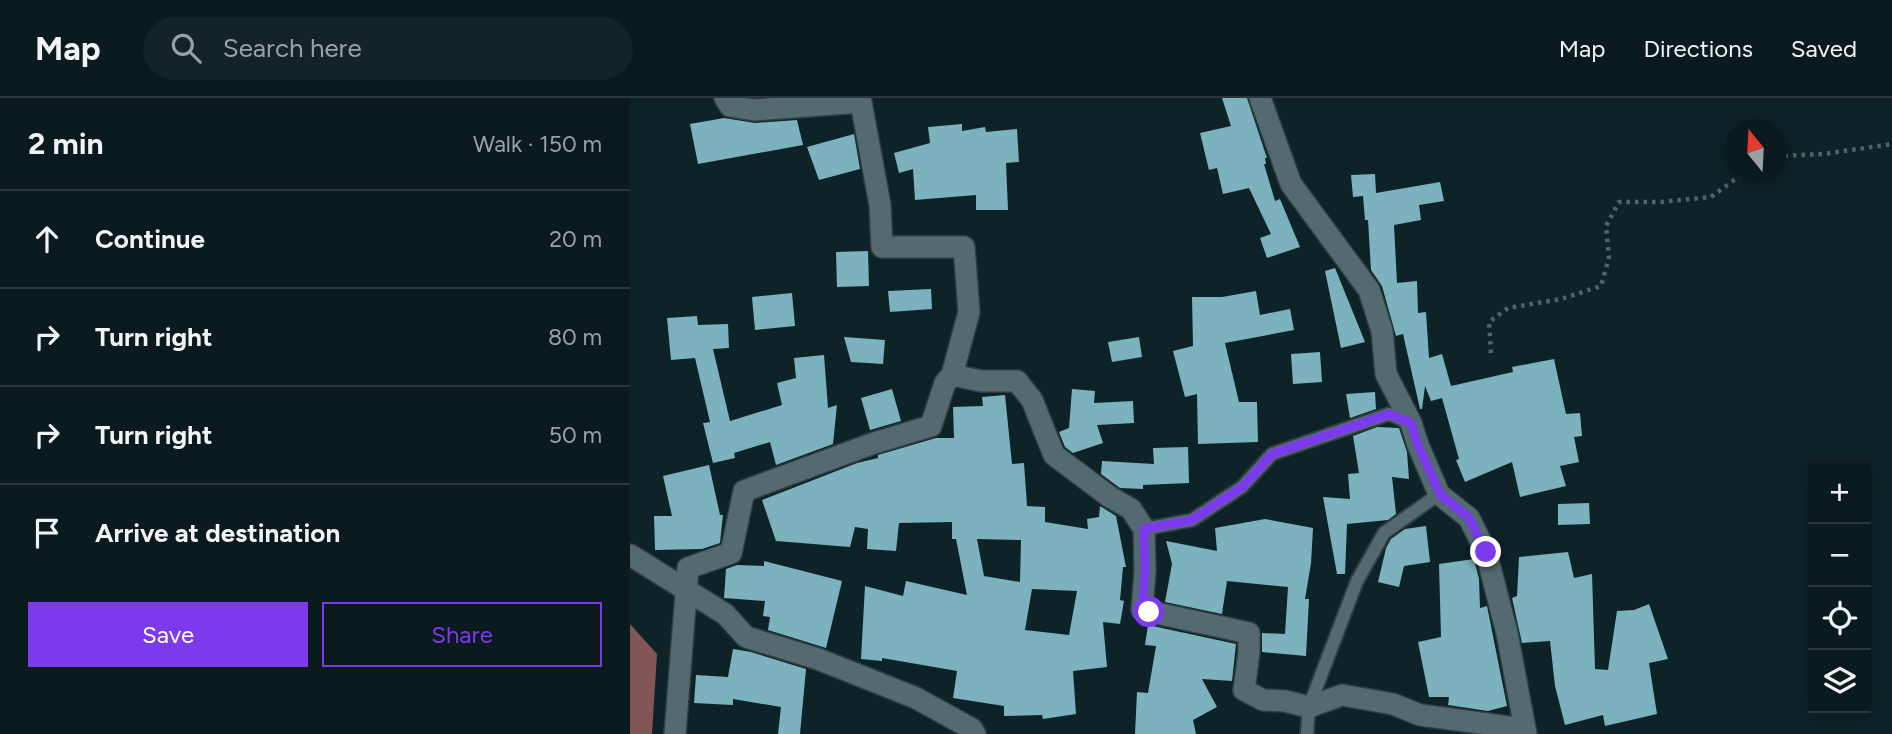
<!DOCTYPE html>
<meta charset="utf-8">
<style>
:root{--surface:#0a1a1d;--page:#132326;--text:#f1f3f6;--muted:#99a1a4;--line:#2a383b;--accent:#7c3aed}
body{margin:0;font-family:Figtree,sans-serif;background:var(--page);color:var(--text)}
.controls{position:absolute;right:21px;bottom:21px;display:grid;overflow:hidden;border-radius:0px;box-shadow:0 4px 18px #0003}
.controls button{width:63px;height:63px;display:grid;place-items:center;padding:0;border:0;border-bottom:2px solid var(--line);background:var(--surface);color:var(--text);font:35px sans-serif}
.compass{position:absolute;left:1094px;top:21px;width:63px;height:63px;border-radius:50%;background:var(--surface);box-shadow:0 4px 18px #0003;rotate:342deg}
.stop{position:absolute;width:21px;height:21px;margin:-16px;border:5px solid #7c3aed;border-radius:50%;background:#fff}
.stop.end{background:#7c3aed;border-color:#fff;box-shadow:0 2px 7px #0008}
.list{margin:0;padding:0;list-style:none}
h2{display:flex;justify-content:space-between;align-items:center;height:91px;margin:0;padding:0 28px;font-size:30px}
h2 small{font-size:23px;font-weight:400;color:var(--muted)}
.list li{display:grid;grid-template-columns:46px 1fr auto;gap:21px;align-items:center;box-sizing:border-box;height:98px;padding:0 28px;border-top:2px solid var(--line)}
.list b{display:block;font-size:26px;white-space:nowrap}
.list em{font-size:23px;font-style:normal;color:var(--muted)}
.actions{display:flex;gap:14px;padding:21px 28px}
.actions a{flex:1;padding:16px 0;border:2px solid var(--accent);border-radius:0px;text-align:center;font-size:24px;color:var(--accent)}
.actions .main{background:var(--accent);color:#fff}
.icon{flex:none;width:38px;height:38px;fill:none;stroke:currentColor;stroke-width:2;stroke-linecap:round;stroke-linejoin:round}
.map{position:relative;flex:none;width:1262px;height:636px;overflow:hidden}
header{display:flex;align-items:center;gap:42px;box-sizing:border-box;height:98px;padding:0 35px;background:var(--surface);border-bottom:2px solid var(--line)}
header strong{font-size:33px}
nav{display:flex;gap:38px;margin-inline-start:auto;font-size:24px}
.search{width:490px;height:63px;background:var(--page);display:flex;align-items:center;gap:18px;box-sizing:border-box;padding:0 24px;border-radius:38px;color:var(--muted);font-size:26px}
main{display:flex}
aside{flex:1;background:var(--surface)}
.map>svg:first-child{display:block}
.water{fill:#825556}
.building{fill:#7bb2bd;fill-rule:evenodd}
.lines{fill:none;stroke-linecap:round;stroke-linejoin:round}
.lane-casing{stroke:#313d41;stroke-width:16}
.street-casing{stroke:#313d41;stroke-width:24}
.secondary-casing{stroke:#313d41;stroke-width:24}
.path{stroke:#516468;stroke-width:4.5;stroke-dasharray:3.5 5;stroke-linecap:butt}
.lane{stroke:#536b70;stroke-width:12}
.street{stroke:#536b70;stroke-width:21}
.secondary{stroke:#536b70;stroke-width:21}
.route{stroke:#7c3aed;stroke-width:9}
</style>
<header>
<strong>Map</strong>
<div class="search"><svg class="icon" aria-label="search" viewBox="0 0 24 24"><circle cx="10" cy="10" r="6"/><path d="M15 15l6 6"/></svg>Search here</div>
<nav><a>Map</a><a>Directions</a><a>Saved</a></nav>
</header>
<main>
<aside>
<h2>2 min<small>Walk · 150 m</small></h2>
<ul class="list">
<li><svg class="icon" aria-label="ahead" viewBox="0 0 24 24"><path d="M12 20V5M6 11l6-6 6 6"/></svg><div><b>Continue</b></div><em>20 m</em></li>
<li><svg class="icon" aria-label="right" viewBox="0 0 24 24"><path d="M7 20v-9h11M14 6l5 5-5 5"/></svg><div><b>Turn right</b></div><em>80 m</em></li>
<li><svg class="icon" aria-label="right" viewBox="0 0 24 24"><path d="M7 20v-9h11M14 6l5 5-5 5"/></svg><div><b>Turn right</b></div><em>50 m</em></li>
<li><svg class="icon" aria-label="arrive" viewBox="0 0 24 24"><path d="M6 21V4h12l-3 4 3 4H6"/></svg><div><b>Arrive at destination</b></div></li>
</ul>
<div class="actions"><a class="main">Save</a><a>Share</a></div>
</aside>
<div class="map">
<svg width="1262" height="636" viewBox="0 0 1262 636">
<rect width="100%" height="100%" fill="#0d2327"/>
<path class="water" d="M0,526l27,30 -5,80h-22z"/>
<path class="building" d="M592,0h25l20,60h-2l1,6h-2l11,37 5,-2 20,48 -33,11 -7,-20 11,-4 -22,-46 -26,6 -6,-26 -8,2 -9,-37 31,-7z
M94,20l31,5 42,-3 6,25 -105,19 -8,-40z
M332,26v7l23,-4 1,5 31,-3 2,33 -13,1 2,47h-32v-15l-61,5 -2,-31 -14,4 -5,-20 36,-10 -2,-16z
M224,36l6,35 -41,11 -12,-33z
M745,76l1,19 64,-11 4,19 -25,4 2,15 -27,5 3,58 20,-2 1,32 8,-1 3,46 13,-4 9,32 62,-14 -1,-5 42,-8 12,55 14,-1 2,23 -8,1 5,25 -19,4 6,20 -46,11 -8,-35 -47,20 -9,-22 3,-1 -17,-61 -11,3 -6,-15 -3,23h-2l-17,-75 -7,2 -14,-50 -11,-16 -3,-50h-3l-2,-24 -10,1 -2,-22z
M238,153l1,35 -32,1 -1,-35z
M705,170l30,74 -24,6 -16,-77z
M301,191l1,20 -42,3 -2,-21z
M626,193l4,24 30,-6 4,21 -69,13 14,59h18l1,40 -60,2 -1,-50 -12,3 -12,-46 20,-5 -1,-49h30z
M162,195l3,33 -40,4 -3,-33z
M67,218l1,9 30,-1 1,24 -16,1 17,72 52,-16 -5,-22 19,-5 -2,-20 30,-3 4,53 9,-3 -4,39 -57,21 -6,-23 -36,11 1,5 -22,5 -10,-40 7,-1 -15,-64 -24,2 -4,-42z
M214,239l41,3 -2,24 -32,-2z
M509,239l3,20 -30,5 -4,-20z
M690,254l2,30 -29,2 -2,-30z
M262,291l9,32 -31,9 -9,-32z
M442,291l23,2 -1,12 39,-2 1,22 -37,2 6,18 -30,10 -8,-6 -6,-15 10,-4z
M745,294l1,17 -26,9 -4,-24z
M375,297l7,69 12,-1 3,43 18,1v15l43,7 -1,-10 12,-2 1,-11 16,10 10,51h-3l-3,33 4,1 -4,23 -17,-2 4,45 -34,4 3,43 -33,5 -1,-4 -38,1v-10l-51,-8 4,-27 -75,-13v3l-21,-2 4,-73 38,10 3,-15 61,14 -11,-56h-4v-17l-53,1 -3,28 -29,-2 1,-20 -13,-2 -5,20 -74,-6 -14,-41 95,-37 21,-5v-3l58,-17h18l-1,-31 30,-1 -1,-9zM347,441l44,1 -1,42 -36,-6zM402,491l45,2 -8,44 -44,-5z
M747,329l22,1 8,24 2,27 -17,-2 4,37 -8,6 -41,4 -2,50h-8l-14,-77 27,2 -2,-25 11,-1 -6,-37z
M558,349l1,36 -46,2v4l-23,-1 -19,-14 1,-13 52,3 -1,-16z
M79,367l11,50h3l-3,28 -18,6 -47,1 -1,-34h18l-9,-40z
M959,405l1,21 -32,1v-21z
M635,421l48,9 -2,35 -6,36h4l-3,57 -44,-4v-19l23,1 3,-47 -61,-6 -5,33 -57,-12 7,-38 -6,-23 51,10 -2,-23z
M796,428l4,36 -26,4 -5,21 -21,-5 8,-34 5,-9 14,-10z
M938,454l6,26 18,-4 3,95 13,1 9,-59 17,-1 15,-6 19,55 -19,4 8,51 -52,12 -2,-11 -38,10 -10,-39 -5,-45 -28,2 -10,-45 5,-2 2,-39z
M844,461l5,20 1,29 7,-2 20,100 -19,5 -40,-6 1,-8h-20l-11,-55 23,-5 -2,-73z
M134,463l78,20 -16,67 -58,-18 2,-13 -7,-1 2,-15 -41,-3 2,-29 11,-4 27,1z
M518,527l88,19 -4,37 -30,-2 15,28 -24,13 3,14h-61l2,-42 11,1 8,-47 -11,-1z
M103,551l18,3 55,17 -6,65h-22l3,-27 -48,-8v6l-39,-2 2,-28 32,2z"/>
<g class="lines">
<defs>
<path id="lane" d="M514,431l48,-9 50,-33 30,-33 117,-40 21,9
M677,636l2,-27 48,-126 27,-48 55,-39"/>
<path id="street" d="M95,0l5,8 24,4 107,-8 19,103 2,42h82l5,65 -17,63 29,6h36l15,19 22,55 56,42 21,12 13,20 1,42 -3,39 107,23v19l-5,38 19,10 22,1 24,6 33,-12 51,9 27,11 104,14
M0,457l95,59 21,23 72,22 98,39 56,31 3,5
M45,636l13,-166 43,-15 13,-62 130,-48 57,-17 14,-43 7,-8"/>
<path id="secondary" d="M630,0l31,86 78,106 13,41 4,43 25,49 7,22 21,49 30,24 17,34 21,81 19,101"/>
</defs>
<use href="#lane" class="lane-casing"/>
<use href="#street" class="street-casing"/>
<use href="#secondary" class="secondary-casing"/>
<path class="path" d="M1146,58l48,-2 68,-10
M861,255l-2,-31 19,-14 53,-9 40,-13 8,-29 -3,-31 13,-24h42l50,-5 34,-25"/>
<use href="#lane" class="lane"/>
<use href="#street" class="street"/>
<use href="#secondary" class="secondary"/>
</g>
<g class="lines">
<path class="route" d="M519,514l-7,-2 3,-39 -1,-42 48,-9 50,-33 30,-33 117,-40 22,9 7,22 22,49 29,24 17,34"/>
</g>
</svg>
<div class="controls">
<button>+</button>
<button>−</button>
<button><svg class="icon" aria-label="locate" viewBox="0 0 24 24"><circle cx="12" cy="12" r="6"/><path d="M12 2v4M12 18v4M2 12h4M18 12h4"/></svg></button>
<button><svg class="icon" aria-label="layers" viewBox="0 0 24 24"><path d="M12 4l9 5-9 5-9-5zM3 14l9 5 9-5"/></svg></button>
</div>
<svg class="compass" viewBox="-18 -18 36 36"><path d="M0-13l5 13h-10z" fill="#e53935"/><path d="M0 13l5-13h-10z" fill="#99a1a4"/></svg>
<div class="stop" style="left:519px;top:514px"></div>
<div class="stop end" style="left:856px;top:454px"></div>
</div>
</main>
